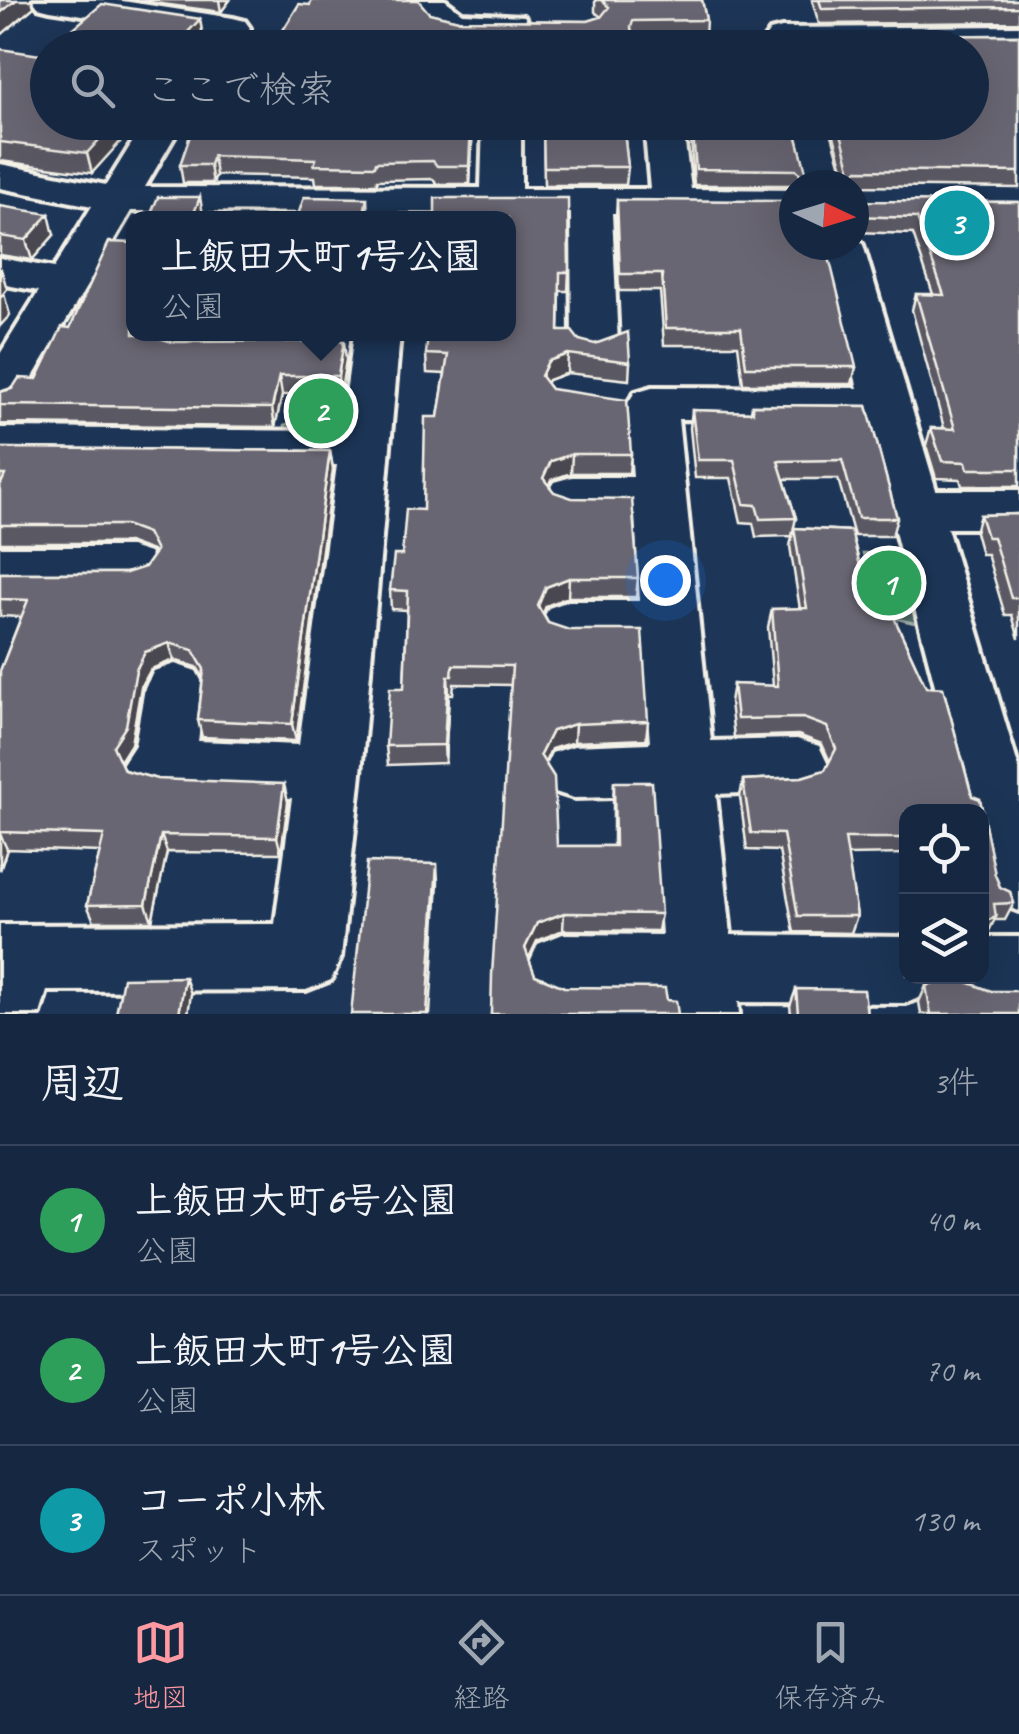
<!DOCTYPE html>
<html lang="ja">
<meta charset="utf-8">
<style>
:root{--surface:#162841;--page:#1f3048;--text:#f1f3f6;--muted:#9ea6b1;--line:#35445a;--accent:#ff9aa2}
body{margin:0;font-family:Caveat,"Klee One",sans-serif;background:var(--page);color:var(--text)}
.controls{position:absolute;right:30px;bottom:30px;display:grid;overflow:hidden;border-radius:20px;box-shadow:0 10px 40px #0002}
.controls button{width:90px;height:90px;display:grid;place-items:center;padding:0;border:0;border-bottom:2px solid var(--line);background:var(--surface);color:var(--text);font:50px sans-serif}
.compass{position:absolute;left:779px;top:170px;width:90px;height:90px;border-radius:50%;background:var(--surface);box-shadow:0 10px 40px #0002;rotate:94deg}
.you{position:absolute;left:665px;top:580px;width:35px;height:35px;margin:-25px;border:8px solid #fff;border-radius:50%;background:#1a73e8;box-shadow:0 0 0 15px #1a73e833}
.badge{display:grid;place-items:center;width:65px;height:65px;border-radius:50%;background:var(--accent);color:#fff;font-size:32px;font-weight:700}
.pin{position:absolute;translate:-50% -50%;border:5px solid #fff;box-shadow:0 2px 10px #0006}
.popup{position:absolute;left:126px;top:211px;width:390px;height:130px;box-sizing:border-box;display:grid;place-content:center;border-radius:20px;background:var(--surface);filter:drop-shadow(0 2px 8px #0005);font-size:32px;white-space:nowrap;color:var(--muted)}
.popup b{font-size:38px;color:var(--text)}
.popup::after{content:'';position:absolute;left:50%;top:100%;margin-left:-20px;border:20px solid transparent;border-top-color:var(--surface)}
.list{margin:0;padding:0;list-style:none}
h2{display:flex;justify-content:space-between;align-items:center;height:130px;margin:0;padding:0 40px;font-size:42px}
h2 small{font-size:32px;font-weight:400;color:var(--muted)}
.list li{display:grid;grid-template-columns:65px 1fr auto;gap:30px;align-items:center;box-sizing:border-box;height:150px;padding:0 40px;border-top:2px solid var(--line)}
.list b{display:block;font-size:38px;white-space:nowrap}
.list p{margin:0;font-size:32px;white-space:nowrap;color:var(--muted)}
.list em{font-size:32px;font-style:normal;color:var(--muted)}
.icon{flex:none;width:55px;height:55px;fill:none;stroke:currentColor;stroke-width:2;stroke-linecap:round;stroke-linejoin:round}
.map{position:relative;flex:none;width:1019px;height:1014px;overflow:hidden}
.search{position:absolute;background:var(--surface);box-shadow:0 10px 40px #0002;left:30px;right:30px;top:30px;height:110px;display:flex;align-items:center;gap:25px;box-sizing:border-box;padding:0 35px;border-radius:55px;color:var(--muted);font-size:38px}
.sheet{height:580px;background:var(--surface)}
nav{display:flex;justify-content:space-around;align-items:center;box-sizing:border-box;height:140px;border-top:2px solid var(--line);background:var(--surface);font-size:28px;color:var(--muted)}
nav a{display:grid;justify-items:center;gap:5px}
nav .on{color:var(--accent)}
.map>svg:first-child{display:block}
.green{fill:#536e6c;stroke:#a4b0aa;stroke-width:2.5}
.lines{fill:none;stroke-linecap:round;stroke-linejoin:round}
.minor-casing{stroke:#f4f1e8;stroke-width:8}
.minor{fill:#1d3557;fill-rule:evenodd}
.wall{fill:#5a5863;stroke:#f4f1e8;stroke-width:2.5}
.shaded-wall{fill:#4a4750;stroke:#f4f1e8;stroke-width:2.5}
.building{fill:#696673;stroke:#f4f1e8;stroke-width:2.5}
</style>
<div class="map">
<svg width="1019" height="1014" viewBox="0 0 1019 1014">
<rect width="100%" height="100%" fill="#1d3557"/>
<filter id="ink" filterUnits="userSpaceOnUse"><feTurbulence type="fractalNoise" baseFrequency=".01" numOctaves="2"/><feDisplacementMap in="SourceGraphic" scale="20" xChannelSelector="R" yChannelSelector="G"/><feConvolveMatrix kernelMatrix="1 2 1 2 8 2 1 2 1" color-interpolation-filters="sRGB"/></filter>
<g filter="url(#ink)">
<path class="green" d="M302,400h42l-6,37 -54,1v-13l13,-4z
M863,553h37l19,71 -43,-10z"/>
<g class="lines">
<defs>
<path id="minor" d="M33,0h83l117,18 12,3 5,7 -5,7 -12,3 -183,-28 -12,-3z
M410,0h35l17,13 62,3 5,7 -5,7c-42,11 -88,7 -114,-30z
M1019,26v20l-240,2 -9,-3 -5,-7 5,-7 12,-3z
M145,122h38l-38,65 336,1 2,-66h38v67h129l-6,-67h38l9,67 103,1v24l-182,-1 6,132 -7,10 -16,4 -16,-4 -7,-10 -1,-132 -440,-2 -114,193 -17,5v-55l39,-63 -39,-7v-26l54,10 38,-62 -92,-18v-24l106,21z
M789,122h38l18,63h-40z
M854,235l9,10 73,245h83v38h-72l72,241v142l-24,-9c-14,-31 -13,-57 -13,-90h-14l-102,-392 -188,-1 33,322 86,-2 22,7 9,19 -9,19 -22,7 -81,3 15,141 175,2v39h32l-7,17 -25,10 -168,-1 1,12h-72l-1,-13 -103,-1 -25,-10 -10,-23 10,-23 25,-10 99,1 -9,-139 -79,2 -22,-7 -9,-19 9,-19 22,-7 76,-3 -7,-98h-74l-20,-7 -8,-15 8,-15 20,-7h71l-5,-87 -63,-1 -18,-5 -8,-13 8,-13 18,-5h61l-5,-74 7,-11 17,-5 206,1 -37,-143h33z
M354,334h46l-39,439 -20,184 -10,23 -25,10 -259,1 -7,23h-40v-89l275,-1 17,-126 -129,-6 -32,-8 -9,-19 13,-20 10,-57 9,-17 21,-7 21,7 9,17 -7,53 101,4 38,-280 -337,-3v-34l341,3z
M0,547h130l19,6 8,14 -8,14 -19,6h-130z
M982,937h37v66h-37l-25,-10 -7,-17h32z"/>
</defs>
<use href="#minor" class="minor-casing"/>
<use href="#minor" class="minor"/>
</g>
<path class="wall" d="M132,0h98l-9,12z
M595,0h107l4,20 -1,18h-72l-361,10 157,-35 29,7 130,1 13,-4 -6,-5z
M812,0h207v22l-200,2z
M1019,35v153l-165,-2v-1h-160l-4,-63h103l13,50 38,-1 -14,-49h142v-74h-144l2,-12z
M0,49l48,73h85l-3,3 1,5 -39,43 -92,-12z
M473,122l-3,62h-32l-5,-5 -56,1v4h-61l-1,-7 -99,-2 -3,8h-30l-3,-18 14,-41z
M537,122h86l5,45 -2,18h-82l-1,-57 -6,-1z
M854,198l3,3 162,1v284h-57l-2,-7 -24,-1 -10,-33 5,-17h13l-32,-118 4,-16h17l-20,-60 -59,-2z
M617,200l239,167 -4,17h-109l-5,-39h-74l-4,-54h-41l-3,-74z
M0,206l54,29 -22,25 -32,-5z
M508,218l61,54 -1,19h-8l-1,40 71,31 -1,18 -62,-7 -19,7 -2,3 5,6 80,65 -2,19h-58l-20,7 -3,5 6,7 84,86 -2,19h-68l-22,9 -3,7 5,10 100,98 -2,18 -72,3 -23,7 -6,14 12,83h56v-45l1,-19 47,132 -3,17 -95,-1 -26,11 -9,17 7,17 29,12 103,13 -176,14 20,-329 -57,-1 -1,10h-4l-4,69 -57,2 -2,-19 18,-58 3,-78 -16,-1 -1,-19 12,-35 21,-45 22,-136 -18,-1 -1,-19z
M70,328l64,6h20l-1,2 19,6 174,18 -6,35h-58l-7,32 -275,-3v-32l37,-13z
M752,405l115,1 30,112 -5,18h-38l-16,-57h-54l12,39 -4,18 -36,1 -3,-14 -12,-1 -10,-44h-36l-5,-50 2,-18 59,2z
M0,448l330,3 3,18 -37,272 -94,-4 -4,-17 5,-43 -6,-10 -23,-7 -23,9 -10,18 -10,57 -11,17 4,9 33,9 131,23 -7,51 -114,-1 -15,69h-58l-7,-16 13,-53 -93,-3 -7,21v-199l21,-54 -21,-1v-43h126l19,-6 9,-13 -2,-3 -22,-8h-130z
M1019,514v125l-7,-24h-7l-18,-61h-6l-6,-22 5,-17z
M794,528l57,3 20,77 19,1 36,78 17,1 29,108 8,3 15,76 5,12 10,5 4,11 -9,17h-11l-8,14 1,22 -5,10v-154h-76v42l-59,1 10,61 -6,17 -57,-1 -15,-81 -32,-1 -7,-53 3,-17 59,-3 23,-7 5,-8 -8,-18 -24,-9 -64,2 -4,-35 3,-18 40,2 -5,-59 4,-18h28l-10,-63z
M964,981l27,10 28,23h-98l-2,-12 7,-16z
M796,989l71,25h-76l-1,-8z"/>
<path class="shaded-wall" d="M16,0h16l2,7 -34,29v-23z
M219,0h11l-9,12z
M200,19l3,18 -9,11h-21z
M115,122h18l-3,3 1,5 -39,43 -5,-20z
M471,122h2l-3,62 -1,-18z
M213,156l3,19 -3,8 -3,-18z
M200,197l3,18 -1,3h-10z
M367,198l1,20h-5z
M49,214l5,21 -22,25 -6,-20z
M1,269l6,20 -7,9v-28z
M4,294l6,21 -10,11v-28z
M344,341l2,19 -6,35 -2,-19z
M568,354l-1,19 -19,7 -7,15v-19l7,-15z
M279,376l3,19 -7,32 -3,-19z
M330,451l3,18 -37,272 -4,-17z
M572,454l-1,19 -20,7 -8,17v-19l8,-17z
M569,578l-1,19 -22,9 -8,19v-19l8,-19z
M169,643l5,17 -23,9 -10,18 -10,57 -12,19 -6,-17 23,-76 9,-18z
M448,676l1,18 -4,69 -1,-18z
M575,724l-1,18 -23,7 -11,25v-19l12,-24z
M284,784l4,18 -7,51 -4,-16z
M0,834l7,15 -7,21z
M161,835l6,17 -15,69 -6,-17z
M437,864l1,18 -8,132h-3z
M564,913l-1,17 -26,11 -12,25v-18l12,-25z
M996,917l-8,16 -6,3 4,-15z
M185,977l6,17 -3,20h-9z"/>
<path class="building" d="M0,0h16l-16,13z
M312,0h106l11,13 29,7 130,1 13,-4 8,-10 -8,-7h101l4,20 -73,1 -2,6 3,21h-362l27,-44 11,1z
M819,0h200v7l-197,2z
M102,4l98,15 -27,29h-123z
M1019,35v137l-162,-2 -3,4v11h-53l-1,-11 -3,-4 -101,-1 -4,-47h101l13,50 45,-1 -13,-49h134v-74h-138l-4,-12z
M0,49l40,6 8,-6v73h67l-28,31 -87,-11z
M205,122h266l-2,44h-32l-4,-5 -57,1 -1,4 -61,-1 2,-6 -103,-3 -3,9h-30l14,-41z
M543,122h80l5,45h-84z
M158,197h42l-8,21h-43z
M304,197l63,1 -4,20h-66z
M435,198h133l1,74h-9l-1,59h13l7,9 16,4 33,-12 2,30 -62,-8 -20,7 -7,15 10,13 76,11 4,54h-59l-21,7 -8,17 11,14 18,6 60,1 6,79h-69l-23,9 -8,19 10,17 21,7h73l6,91 -73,3 -23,7 -12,24 14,22 3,69h58l-1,-64h38l9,132 -97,-1 -27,10 -12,25 10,27 29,12 101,1 2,12 9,1 2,13h-187l1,-39 20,-309 -59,-1 -1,11h-4l-4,69 -58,1 4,-58h14l4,-97 -18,-1 4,-35h8l4,-46 17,1 2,-93h13l10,-62 -22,-1 2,-20h80v-116h-73z
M854,198l3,3 162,1v267h-51l-2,-7 -24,-1 -11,-33 24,1 -39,-135 28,1 -27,-77 -63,-2z
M617,200l177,1v44h32l30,122h-110l-5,-39h-75l-4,-54h-42z
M0,206l49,8 -23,26 -26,-4z
M109,242l25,1v91h17l2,2 19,6 172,-1 -6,35h-59l-7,32 -272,-3v-13l12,-3 7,-11 18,1 25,-52 8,1z
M752,405l115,1 30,112h-39l-16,-58 -64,1 18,57 -36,1 -4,-14 -12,-1 -10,-44h-36l-6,-50 61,2z
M0,448l330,3 -38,273 -94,-4 6,-51 -11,-19 -24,-7 -24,9 -9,18 -10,56 -13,20 11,24 33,9 127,5 -7,53 -116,-2 -15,69 -59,1 17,-70 -104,-3v-161l28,-71 -28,-1v-26h126l19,-6 11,-16 -9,-18 -22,-8h-125v-39l5,-11h-5z
M1019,514v86l-1,-2h-7l-18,-61h-6l-7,-22z
M794,528l57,3 20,77 19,1 36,78 17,1 29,108 8,3 15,76 5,12 10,5 4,11 -20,1 2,13 -10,4 1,35h-5v-144h-76v26h-61l12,78h-59l-15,-82 -32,-1 -8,-53 59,-3 23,-7 11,-21 -9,-22 -24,-9 -66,1 -4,-35 45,2 -6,-77 35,-1z
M367,862l70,2 -10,150h-76z
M943,976h19l2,5 27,10h28v23h-88l-5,-28 14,-5z
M185,977l-6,37h-63l7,-36z
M796,989l68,1 3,24h-69z"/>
</g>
</svg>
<div class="controls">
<button><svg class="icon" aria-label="locate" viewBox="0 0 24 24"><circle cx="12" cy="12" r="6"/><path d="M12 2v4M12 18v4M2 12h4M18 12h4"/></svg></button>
<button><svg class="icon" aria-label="layers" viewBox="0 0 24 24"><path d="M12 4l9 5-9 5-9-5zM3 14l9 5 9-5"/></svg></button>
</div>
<svg class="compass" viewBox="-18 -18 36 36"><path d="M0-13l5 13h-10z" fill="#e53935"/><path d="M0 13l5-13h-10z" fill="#9ea6b1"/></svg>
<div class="you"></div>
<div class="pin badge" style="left:889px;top:583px;background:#2e9e5b">1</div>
<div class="pin badge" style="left:321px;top:411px;background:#2e9e5b">2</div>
<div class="popup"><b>上飯田大町1号公園</b>公園</div>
<div class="pin badge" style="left:957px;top:223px;background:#0f9aa8">3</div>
<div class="search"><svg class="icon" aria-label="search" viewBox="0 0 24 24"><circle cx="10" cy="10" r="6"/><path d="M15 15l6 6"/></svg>ここで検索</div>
</div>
<section class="sheet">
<h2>周辺<small>3件</small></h2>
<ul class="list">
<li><span class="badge" style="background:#2e9e5b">1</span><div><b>上飯田大町6号公園</b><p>公園</p></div><em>40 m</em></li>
<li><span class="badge" style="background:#2e9e5b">2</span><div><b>上飯田大町1号公園</b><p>公園</p></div><em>70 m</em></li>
<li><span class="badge" style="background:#0f9aa8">3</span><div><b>コーポ小林</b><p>スポット</p></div><em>130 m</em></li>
</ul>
</section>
<nav>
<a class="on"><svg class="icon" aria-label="map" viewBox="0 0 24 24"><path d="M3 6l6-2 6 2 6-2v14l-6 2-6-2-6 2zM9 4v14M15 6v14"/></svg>地図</a>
<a><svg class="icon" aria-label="directions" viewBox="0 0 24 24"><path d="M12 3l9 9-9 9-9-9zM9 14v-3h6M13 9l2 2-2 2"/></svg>経路</a>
<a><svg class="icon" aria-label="saved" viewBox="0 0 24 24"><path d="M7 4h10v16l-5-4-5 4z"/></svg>保存済み</a>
</nav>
